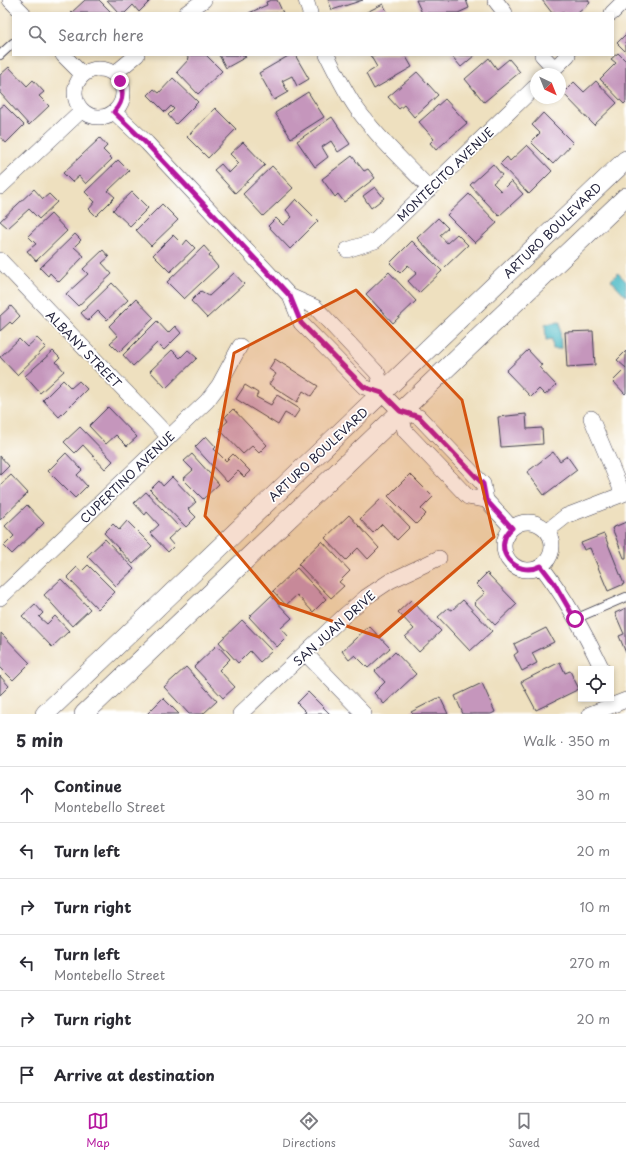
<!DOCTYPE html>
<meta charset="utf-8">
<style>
:root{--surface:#fff;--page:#f7f7f7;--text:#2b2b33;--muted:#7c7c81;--line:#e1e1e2;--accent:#b5179e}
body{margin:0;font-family:"Playpen Sans",sans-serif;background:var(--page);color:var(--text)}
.controls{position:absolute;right:12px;bottom:12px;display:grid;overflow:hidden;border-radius:0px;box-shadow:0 2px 6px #0003}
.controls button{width:36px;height:36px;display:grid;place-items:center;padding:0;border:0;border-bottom:1px solid var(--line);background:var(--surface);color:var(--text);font:20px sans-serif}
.compass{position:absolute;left:530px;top:68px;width:36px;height:36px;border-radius:50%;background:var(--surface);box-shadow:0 2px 6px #0003;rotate:137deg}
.stop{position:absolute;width:12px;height:12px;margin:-9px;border:3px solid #b5179e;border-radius:50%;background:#fff}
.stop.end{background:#b5179e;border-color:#fff;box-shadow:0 1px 4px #0008}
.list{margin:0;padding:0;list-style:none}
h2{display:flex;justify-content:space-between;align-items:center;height:52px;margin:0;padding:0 16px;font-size:17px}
h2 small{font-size:13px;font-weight:400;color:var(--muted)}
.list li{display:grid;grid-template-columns:26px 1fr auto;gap:12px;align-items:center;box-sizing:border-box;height:56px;padding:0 16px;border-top:1px solid var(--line)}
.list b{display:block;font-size:15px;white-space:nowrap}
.list p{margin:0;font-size:13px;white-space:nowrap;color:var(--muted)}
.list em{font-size:13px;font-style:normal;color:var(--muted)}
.icon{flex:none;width:22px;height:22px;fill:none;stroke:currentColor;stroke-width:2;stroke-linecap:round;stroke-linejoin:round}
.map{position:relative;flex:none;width:626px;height:714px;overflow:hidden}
.search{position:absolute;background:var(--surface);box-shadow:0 2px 6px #0003;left:12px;right:12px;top:12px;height:44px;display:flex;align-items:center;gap:10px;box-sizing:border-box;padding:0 14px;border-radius:0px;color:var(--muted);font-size:15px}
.sheet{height:388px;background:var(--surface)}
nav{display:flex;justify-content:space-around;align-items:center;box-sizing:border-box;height:56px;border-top:1px solid var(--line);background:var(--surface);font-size:11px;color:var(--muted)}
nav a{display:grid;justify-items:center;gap:2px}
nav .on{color:var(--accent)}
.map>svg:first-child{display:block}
.water{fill:#4cbac5;stroke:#376e80}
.building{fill:#c596bc}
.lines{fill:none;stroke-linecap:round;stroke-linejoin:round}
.service-casing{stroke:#413e4f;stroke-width:10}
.minor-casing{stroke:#413e4f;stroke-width:16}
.tertiary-casing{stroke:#413e4f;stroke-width:20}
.service{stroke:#fff;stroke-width:8}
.minor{stroke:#fff;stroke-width:15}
.tertiary{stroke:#fff;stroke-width:19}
.route{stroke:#b5179e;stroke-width:5}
.marked{fill:#d45411;fill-opacity:0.2;stroke:#d45411;stroke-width:3;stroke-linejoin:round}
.labels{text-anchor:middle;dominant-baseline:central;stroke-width:3.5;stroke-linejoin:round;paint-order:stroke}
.street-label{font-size:12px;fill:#22223b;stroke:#fff}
</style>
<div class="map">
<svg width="626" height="714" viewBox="0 0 626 714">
<rect width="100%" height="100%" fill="#fff"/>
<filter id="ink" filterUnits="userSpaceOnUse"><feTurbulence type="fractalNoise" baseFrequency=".025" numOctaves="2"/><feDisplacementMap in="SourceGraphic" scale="8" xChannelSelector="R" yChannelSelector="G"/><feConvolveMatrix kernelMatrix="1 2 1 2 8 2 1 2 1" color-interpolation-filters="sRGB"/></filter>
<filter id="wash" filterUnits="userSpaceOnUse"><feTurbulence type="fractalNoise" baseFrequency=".012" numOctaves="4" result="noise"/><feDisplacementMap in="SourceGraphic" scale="16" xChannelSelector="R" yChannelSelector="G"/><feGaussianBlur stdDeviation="0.9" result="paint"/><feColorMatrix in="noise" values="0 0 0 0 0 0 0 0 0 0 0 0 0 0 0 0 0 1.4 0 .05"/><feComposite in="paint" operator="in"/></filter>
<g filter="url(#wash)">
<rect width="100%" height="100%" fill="#eee0bf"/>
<path class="water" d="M618,273l8,8v15l-15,-16z
M560,322l1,27h-8l-1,-10 -6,1 -1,-16z"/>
<g id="blocks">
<path class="building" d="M85,0h14l13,13h-41z
M107,0h44l-12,12 -6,-7 -8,8h-6z
M271,0h6l6,13h-34l18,-8 -1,-3z
M328,0h35l-31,10z
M416,0h50l3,8 -11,5h-36z
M542,0h46l2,3 -12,10h-26z
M383,4l5,9h-23z
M626,34v18l-9,-9z
M618,53l8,8v41l-2,2 -24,-25 16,-16 -5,-4z
M186,55h20l16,16 -24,23 -21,-22 12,-13z
M219,55h25l2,2 -20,11z
M290,55h5l14,24 -12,7 -5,-10 -10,5 6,11 -14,8 -15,-27z
M370,55h35l7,12 -38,22 -8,-15 11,-7z
M451,55h24l-14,12z
M489,58l8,11 12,-10 11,13 -36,30 -19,-23z
M9,67l18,19 6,-6 11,12 -5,4 10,10 -20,19 -29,-32v-18z
M417,72l21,23 -24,22 -10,-12 -5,4 -11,-12z
M173,78l25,24 -22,22 -8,-9 6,-6 -3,-3 -6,6 -17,-17 6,-6 5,4z
M596,81l21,22 -23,22 -31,-32 11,-11 10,10z
M308,92l16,25 -33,21 -16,-25z
M445,99l22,24 -31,27 -6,-7 4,-4 -15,-17z
M4,105l20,20 -18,18 -6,-7v-28z
M215,108l21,21 -28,29 -21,-21z
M543,113l30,30 -20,21 -22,-22 9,-9 -8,-8z
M332,117l18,27 -12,8 -7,-11 -9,6 6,10 -13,10 -18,-26z
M100,138l7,8 -4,4 9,9 -26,25 -7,-8 -7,6 -9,-9z
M243,142l22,23 -30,28 -21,-23 7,-6 8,9 10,-10 -9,-9z
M527,145l25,26 -23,23 -29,-30 7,-7 3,4z
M352,156l12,15 4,-2 7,9 -31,24 -6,-8 -3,3 -13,-18z
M118,160l11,11 -21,20 7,6 -19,19 -7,-7 6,-7 -10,-10z
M493,164l9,11 -9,8 8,8 10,-10 12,13 -24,22 -29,-31z
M272,166l21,22 -30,28 -20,-22z
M375,187l9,11 -13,10 -8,-12z
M34,189l9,10 6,-5 8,8 -18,17 -10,-10 -21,19 -8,-7z
M132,192l16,16 -18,18 -17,-16z
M469,194l28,29 -22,20 -28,-28z
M296,199l22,22 -28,28 -22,-23 8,-8 7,7 9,-8 -6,-7z
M162,204l16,16 -27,26 -15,-16z
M51,214l16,17 -31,30 -9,-10 9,-7 -8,-8z
M438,218l10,10 -8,7 7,8 10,-9 11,11 -23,22 -28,-29z
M75,234l6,6 -7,7 10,9 -25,26 -9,-9 -2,3 -8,-8z
M173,235l10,10 4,-5 8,8 -25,24 -17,-17z
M412,241l30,30 -23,22 -11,-12 9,-8 -9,-8 -8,8 -10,-10z
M204,246l7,8 -2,2 9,11 -34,32 -17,-17z
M103,250l6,7 -7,6 10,11 -34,32 -12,-12 22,-20 -5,-5z
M389,272l27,29 -23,22 -27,-29z
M234,273l10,11 -37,34 -16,-17 10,-10 8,5z
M112,283l16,17 -21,20 -9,-9 -10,10 -7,-8z
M136,299l18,19 -35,34 -9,-9 8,-7 -9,-10z
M11,306l9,10 -8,8 -2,-2 -10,9v-15z
M157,321l11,12 7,-7 6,7 -17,17 -7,-7 -24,23 -10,-11z
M593,331l2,34 -28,2 -2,-35z
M37,338l9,9 -29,28 -17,-18 19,-18 8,8z
M172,350l8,8 8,-8 9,8 -31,30 -16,-17z
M528,350l14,15 -3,2 17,18 -11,10 -6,-6 -8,8 -25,-26z
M53,351l7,7 -4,4 8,9 -24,22 -15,-17z
M626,351v42l-1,1 -12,-13 13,-13 -9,-8z
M275,359l43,27 -7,10 -8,-5 -6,11 -28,-18 7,-10 -7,-5z
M63,380l8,8 8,-7 8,8 -28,28 -16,-17z
M245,385l13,8 -2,4 15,8 6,-10 23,14 -6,9 -9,-5 -7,12 -42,-26z
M108,407l29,30 -10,9 -11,-11 -10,9 -17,-18z
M233,409l34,36 -8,8 -7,-7 -9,8 -24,-25 9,-8 -3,-4z
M526,414l1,15 15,-1 1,16 -42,3 -3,-30z
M80,427l33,34 -8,8 -22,-24 -8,8 -11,-11z
M206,436l10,11 -2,2 12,12 7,-7 17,17 -6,6 -6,-6 -11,11 -32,-35z
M553,452l7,9 7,-5 10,14 -33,25 -17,-23z
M66,453l16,17 -5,5 10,11 -12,12 -27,-27z
M192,454l27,30 -16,15 -20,-20 10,-9 -9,-9z
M0,456l9,10 -9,9z
M410,474l23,23 -12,12 5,5 -10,10 -28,-28z
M11,475l17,18 -28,27v-35z
M172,477l24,25 -8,7 8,8 -10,10 -36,-37 9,-9 4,5z
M146,492l34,36 -12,11 6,7 -6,6 -18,-19 9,-8 -12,-13 -2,3 -11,-12z
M382,498l28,29 -13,13 -15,-16 -9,9 -13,-14z
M27,505l17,18 -32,31 -8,-8 10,-10 -9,-10z
M349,515l30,33 -11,11 -10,-11 -12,12 -21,-22z
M127,521l25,25 -19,18 -29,-31 9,-9 6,6z
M626,522v36h-2l-12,-30z
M604,534l20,50 -16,7 -18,-43 -6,2 -3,-7z
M105,539l29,30 -18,17 -29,-30z
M322,541l28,30 -11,11 5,4 -13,12 -33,-34z
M88,565l27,27 -17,17 -31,-32 10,-10 4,5z
M297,568l29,31 -13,13 -16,-17 -11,10 -13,-14z
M487,573l30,31 -22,21 -21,-22 11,-10 -9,-9z
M61,579l29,30 -18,17 -28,-31z
M271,596l21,22 -11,10 7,8 -11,11 -28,-30z
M411,600l30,31 -22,21 -14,-15 9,-8 -16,-17z
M463,600l29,31 -22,20 -32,-34 10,-9 4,2z
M35,604l8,9 -4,4 8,7 8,-8 14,15 -17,16 -30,-31z
M626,608v45l-7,-17 5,-2 -9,-21z
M242,620l30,31 -12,11 -10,-11 -12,12 -19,-21z
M369,626l21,22 -22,20 -13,-13 -6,5 -7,-9z
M546,628l8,14 -22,11 5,10 -15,8 -8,-16 4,-3 -4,-8z
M1,633l29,30 -17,17 -13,-13z
M217,645l13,14 -11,11 16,17 -12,11 -29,-31z
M395,652l21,22 -32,30 -10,-11 11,-11 -10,-11z
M560,662l5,11 5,-2 9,18 -43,21 -15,-28z
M186,667l31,34 -14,13h-14l-25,-27z
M0,676l9,10 -9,9z
M482,683l13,29 -4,2h-28l-8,-18z
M308,692l22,22h-27l3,-2 -9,-9z
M440,697l8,17h-35l-2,-2z
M163,698l16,16h-32z"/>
</g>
</g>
<g filter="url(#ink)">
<use href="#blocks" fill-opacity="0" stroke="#413e4f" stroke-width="1"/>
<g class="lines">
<defs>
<path id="service" d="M0,55l13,-12
M575,619l51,-22"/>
<path id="minor" d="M10,0l13,13
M306,0l4,13
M495,0l10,13
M186,13l18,-13
M612,13l13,-13
M63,55l20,20
M327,55c9,18 18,37 30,54 21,29 48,54 73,80
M542,55l12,13
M75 93a24 24 0 1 1 48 0a24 24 0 1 1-48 0Z
M114,74l23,-19
M549,74l19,-19
M114,112l33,31 143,153 11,27 63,64 18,6
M0,187l82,-77
M347,250l28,-9 161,-155
M0,260l169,177
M290,296l25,11 63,67 4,19 18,18 19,6 64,67 3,16 26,28
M400,411l5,20 63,66 18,3
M591,418l32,76
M504 546a24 24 0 1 1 48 0a24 24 0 1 1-48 0Z
M547,531l19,-15 60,-23
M541,566c24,31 44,67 61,103
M0,598l207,-197 12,-16 21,-39
M305,653l59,61
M240,714l105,-99 21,-18 24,-16 49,-23
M590,714l36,-14"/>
<path id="tertiary" d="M45,714l581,-554
M84,714l542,-517"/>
</defs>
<use href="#service" class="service-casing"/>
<use href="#minor" class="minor-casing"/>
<use href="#tertiary" class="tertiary-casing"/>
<use href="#service" class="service"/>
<use href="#minor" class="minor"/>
<use href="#tertiary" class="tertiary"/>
</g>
</g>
<g class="lines" filter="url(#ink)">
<path class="route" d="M120,81c4,12 3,22 -6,31l33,32 143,152 11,27 63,64 18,6 18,18 19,6 64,67 3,16 26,28c-22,20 3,51 29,38l13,17 21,36"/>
</g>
<path class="marked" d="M356,290l106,110 32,137 -115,100 -100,-34 -74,-87 29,-163z"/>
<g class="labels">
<g class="street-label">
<text transform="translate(445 174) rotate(-44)">MONTECITO AVENUE</text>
<text transform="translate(552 230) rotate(-44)">ARTURO BOULEVARD</text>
<text transform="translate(84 349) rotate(46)">ALBANY STREET</text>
<text transform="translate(318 454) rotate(-43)">ARTURO BOULEVARD</text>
<text transform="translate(127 477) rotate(-44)">CUPERTINO AVENUE</text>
<text transform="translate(334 628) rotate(-42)">SAN JUAN DRIVE</text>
</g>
</g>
</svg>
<div class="controls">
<button><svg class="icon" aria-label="locate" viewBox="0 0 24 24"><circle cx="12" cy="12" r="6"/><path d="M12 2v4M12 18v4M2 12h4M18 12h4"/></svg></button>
</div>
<svg class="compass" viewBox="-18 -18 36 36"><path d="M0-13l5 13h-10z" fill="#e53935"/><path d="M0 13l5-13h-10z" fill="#7c7c81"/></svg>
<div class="stop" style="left:575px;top:619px"></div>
<div class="stop end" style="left:120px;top:81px"></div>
<div class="search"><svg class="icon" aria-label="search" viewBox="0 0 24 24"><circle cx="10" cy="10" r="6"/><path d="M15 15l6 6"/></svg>Search here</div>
</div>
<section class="sheet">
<h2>5 min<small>Walk · 350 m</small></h2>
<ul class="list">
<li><svg class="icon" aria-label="ahead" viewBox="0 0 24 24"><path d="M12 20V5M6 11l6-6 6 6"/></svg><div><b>Continue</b><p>Montebello Street</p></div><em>30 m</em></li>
<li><svg class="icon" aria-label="left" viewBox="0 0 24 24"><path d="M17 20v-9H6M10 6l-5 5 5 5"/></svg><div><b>Turn left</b></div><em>20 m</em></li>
<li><svg class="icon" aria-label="right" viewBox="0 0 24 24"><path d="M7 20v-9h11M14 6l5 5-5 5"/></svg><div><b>Turn right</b></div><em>10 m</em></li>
<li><svg class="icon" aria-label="left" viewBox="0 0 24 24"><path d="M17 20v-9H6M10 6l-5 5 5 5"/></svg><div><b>Turn left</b><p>Montebello Street</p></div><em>270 m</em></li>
<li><svg class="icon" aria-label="right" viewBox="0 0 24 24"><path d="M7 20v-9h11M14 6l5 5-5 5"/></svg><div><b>Turn right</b></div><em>20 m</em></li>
<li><svg class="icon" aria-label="arrive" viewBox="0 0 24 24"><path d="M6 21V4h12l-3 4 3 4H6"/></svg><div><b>Arrive at destination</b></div></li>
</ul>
</section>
<nav>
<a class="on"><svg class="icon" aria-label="map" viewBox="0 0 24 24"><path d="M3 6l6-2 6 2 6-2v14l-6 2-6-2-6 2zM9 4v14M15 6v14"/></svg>Map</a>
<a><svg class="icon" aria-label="directions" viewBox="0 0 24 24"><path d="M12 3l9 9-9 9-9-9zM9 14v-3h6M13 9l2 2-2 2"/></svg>Directions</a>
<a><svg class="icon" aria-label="saved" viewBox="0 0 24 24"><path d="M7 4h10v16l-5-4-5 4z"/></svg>Saved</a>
</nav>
